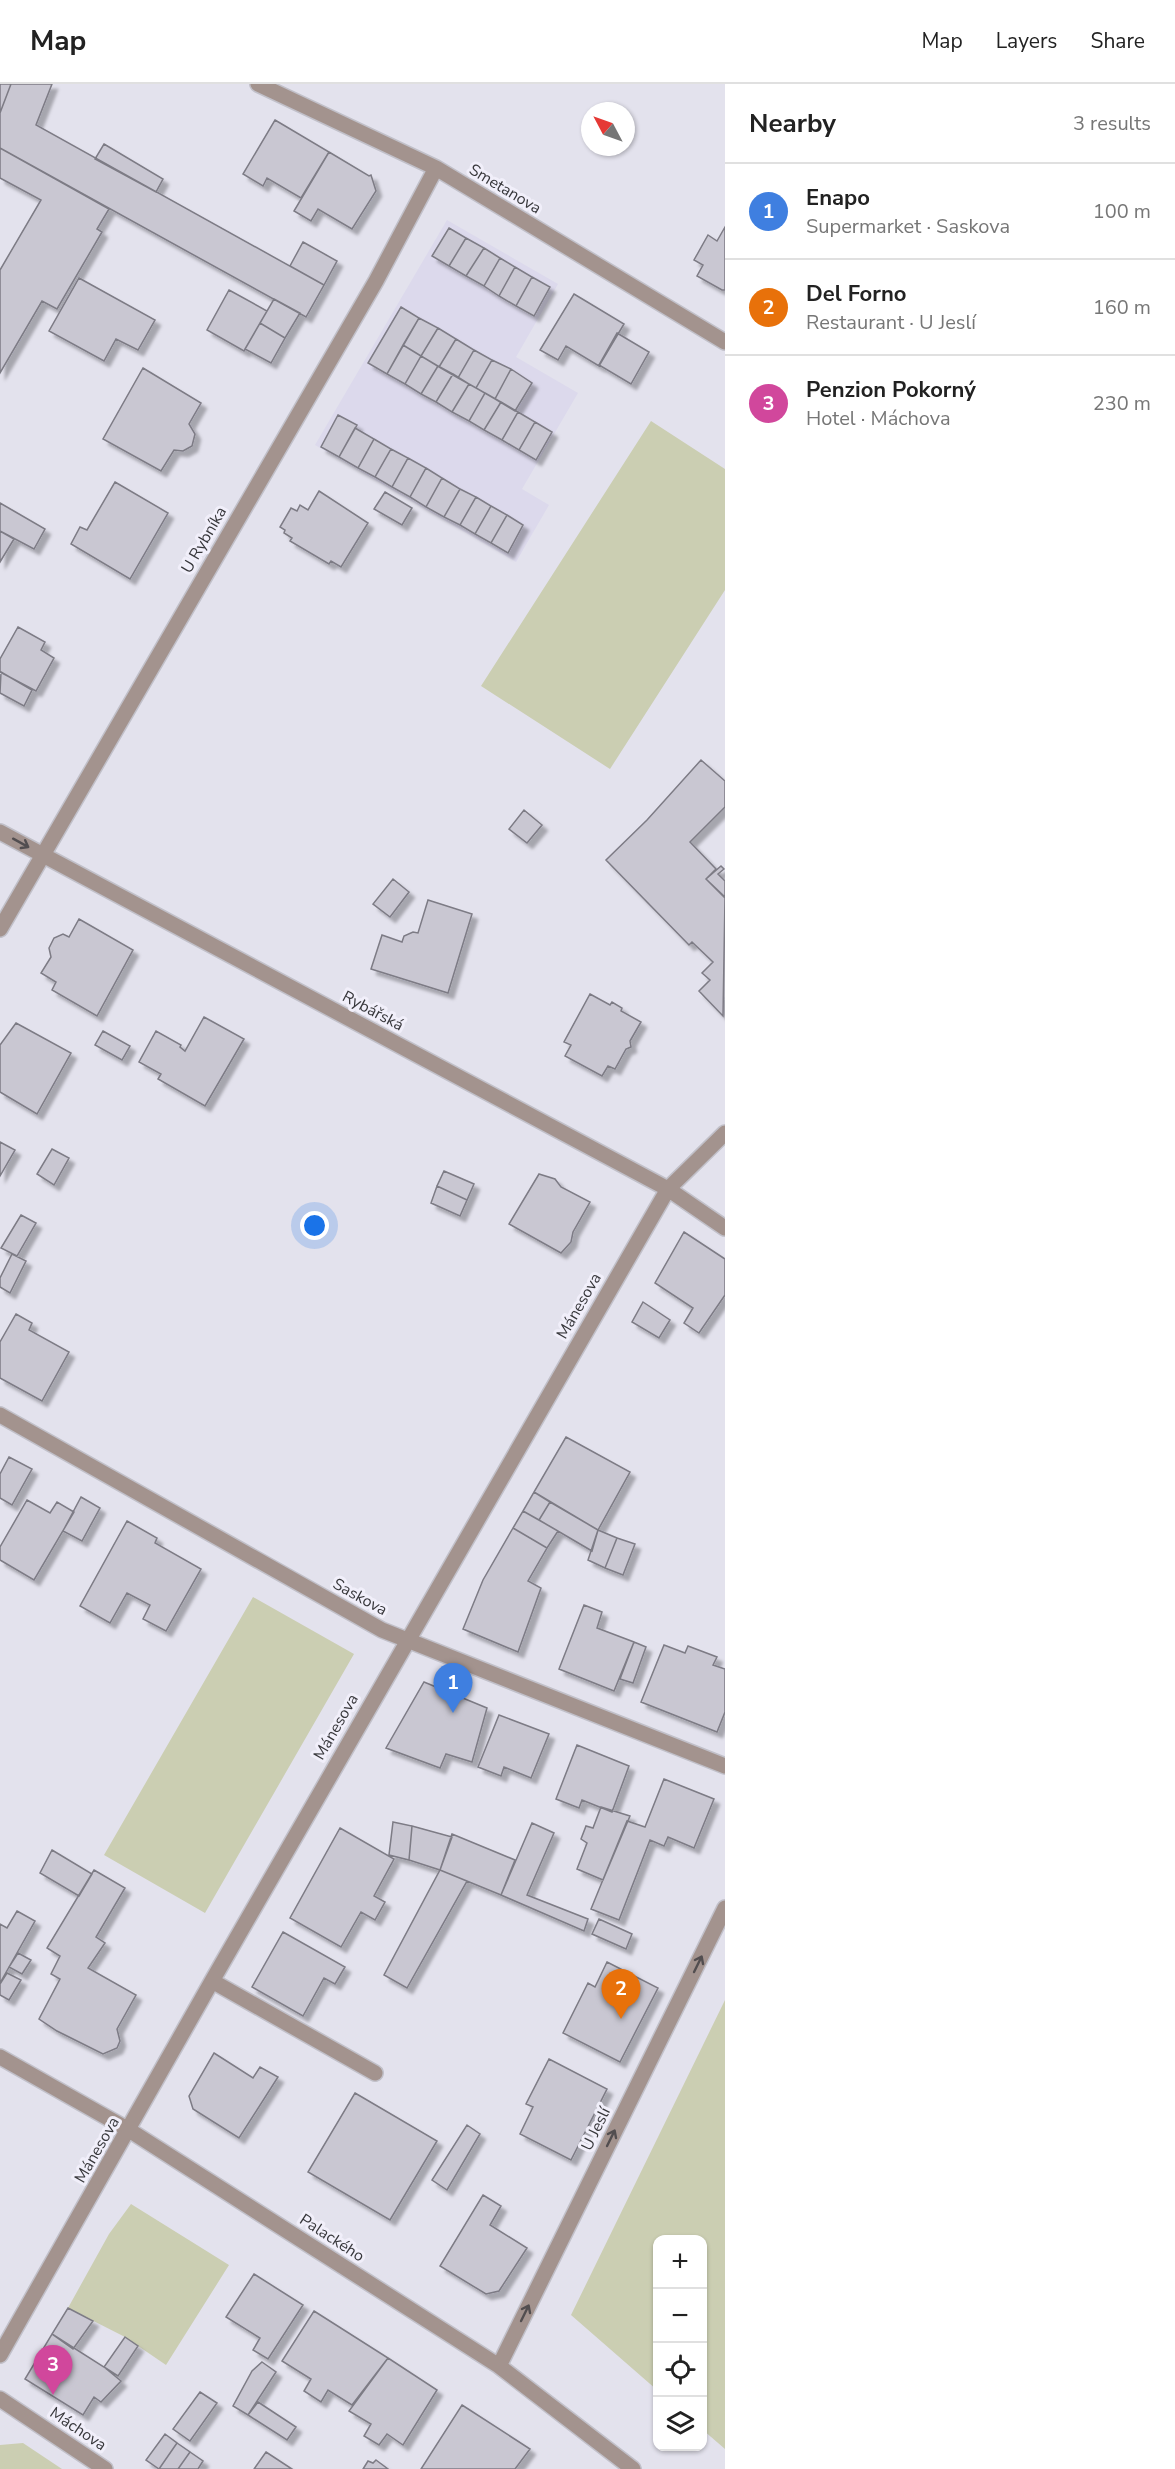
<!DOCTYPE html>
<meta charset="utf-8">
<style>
:root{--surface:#fff;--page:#f2f2f2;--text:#222;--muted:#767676;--line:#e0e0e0;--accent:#2563eb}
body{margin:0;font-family:"Nunito Sans",sans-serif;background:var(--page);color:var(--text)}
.controls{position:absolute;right:18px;bottom:18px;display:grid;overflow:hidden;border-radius:12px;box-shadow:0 2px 4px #0004}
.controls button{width:54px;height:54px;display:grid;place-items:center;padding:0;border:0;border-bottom:2px solid var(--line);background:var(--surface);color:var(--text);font:30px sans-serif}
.compass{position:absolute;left:581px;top:18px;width:54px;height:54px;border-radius:50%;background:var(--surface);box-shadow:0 2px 4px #0004;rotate:311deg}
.you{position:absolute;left:315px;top:1142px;width:21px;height:21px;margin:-15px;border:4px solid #fff;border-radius:50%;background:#1a73e8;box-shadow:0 0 0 9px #1a73e833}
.badge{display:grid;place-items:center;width:39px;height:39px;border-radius:50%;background:var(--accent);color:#fff;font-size:20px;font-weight:700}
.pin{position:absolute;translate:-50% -50px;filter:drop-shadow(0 2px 3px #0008)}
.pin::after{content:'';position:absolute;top:32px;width:21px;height:18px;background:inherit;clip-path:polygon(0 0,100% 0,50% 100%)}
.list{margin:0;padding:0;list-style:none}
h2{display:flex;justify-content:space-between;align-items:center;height:78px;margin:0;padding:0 24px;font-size:26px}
h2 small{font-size:20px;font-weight:400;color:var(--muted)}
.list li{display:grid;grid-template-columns:39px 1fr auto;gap:18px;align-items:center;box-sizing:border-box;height:96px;padding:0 24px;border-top:2px solid var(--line)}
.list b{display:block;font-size:22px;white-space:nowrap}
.list p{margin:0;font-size:20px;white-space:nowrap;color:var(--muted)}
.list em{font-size:20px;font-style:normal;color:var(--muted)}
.icon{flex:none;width:33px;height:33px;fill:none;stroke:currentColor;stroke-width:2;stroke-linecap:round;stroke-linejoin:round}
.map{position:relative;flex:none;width:725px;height:2385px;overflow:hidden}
header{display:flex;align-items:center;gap:36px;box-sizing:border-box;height:84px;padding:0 30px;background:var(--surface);border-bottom:2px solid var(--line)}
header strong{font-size:28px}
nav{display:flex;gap:33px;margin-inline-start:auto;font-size:21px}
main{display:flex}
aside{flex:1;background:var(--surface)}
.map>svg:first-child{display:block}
.built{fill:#dcd9ec}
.green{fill:#cbceb2}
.building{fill:#c9c7d2;stroke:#7d7b85;stroke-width:1.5;filter:url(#shadow)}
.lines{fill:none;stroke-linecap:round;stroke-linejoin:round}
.minor-casing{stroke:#c1c0c9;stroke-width:18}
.minor{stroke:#a3938e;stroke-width:15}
.oneway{stroke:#524e50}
.labels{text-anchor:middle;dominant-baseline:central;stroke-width:6;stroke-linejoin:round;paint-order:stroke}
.street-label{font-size:16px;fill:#37373b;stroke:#f1effa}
</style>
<header>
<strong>Map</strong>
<nav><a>Map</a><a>Layers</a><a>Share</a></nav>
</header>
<main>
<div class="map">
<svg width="725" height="2385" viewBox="0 0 725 2385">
<defs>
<filter id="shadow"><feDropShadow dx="5.5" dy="5.5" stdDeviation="1.5" flood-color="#0004"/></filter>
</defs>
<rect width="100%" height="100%" fill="#e3e2ed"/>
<path class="built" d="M447,136l111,64 -42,73 62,36 -56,96 27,16 -33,57 -201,-117z"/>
<path class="green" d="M651,337l74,48v121l-115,179 -129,-83z
M253,1513l101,57 -149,259 -101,-58z
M725,1916v449l-22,-19 -1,-190h-44l-1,150 -86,-75z
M131,2120l98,61 -63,100 -41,-28 -57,-29 41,-74z
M23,2359l39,26h-62v-24z"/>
<path class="building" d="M0,0h11l-11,29z
M11,0h41l-16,41 288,160 -18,32 -306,-169v-35z
M275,36l54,32 -28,46 -34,-20 -4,8 -20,-12z
M104,60l59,35 -7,13 -61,-33z
M0,64l109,61 -12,20 5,3 -45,77 -15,-8 -42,72v-103l41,-70 -41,-22z
M329,68l40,24 2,-1 5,16 -24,38 -34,-20 -7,12 -17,-10z
M725,143v63h-3l-25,-14 6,-11 -9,-5 14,-25 9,6z
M449,144l17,10 -17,28 -17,-10z
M466,154l18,10 -18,28 -17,-10z
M303,158l34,19 -13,24 -34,-19z
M484,164l16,10 -16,28 -18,-10z
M500,174l15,9 -16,29 -15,-10z
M515,183l17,10 -16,29 -17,-10z
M532,193l18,10 -16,29 -18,-10z
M79,194l76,42 -17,30 -22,-11 -12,22 -55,-30z
M229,206l38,21 -23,40 -37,-21z
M574,210l50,30 -25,42 -33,-20 -8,14 -18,-10z
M274,215l26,14 -15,25 -25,-15z
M401,223l18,11 -32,56 -19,-11z
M419,234l19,10 -17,28 -18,-11z
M260,239l25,15 -14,25 -26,-14z
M438,244l18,11 -17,28 -18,-11z
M617,249l32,19 -18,32 -32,-19z
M456,255l18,11 -16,28 -19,-11z
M403,261l18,11 -16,28 -18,-10z
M474,266l18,10 -16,28 -18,-10z
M421,272l17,10 -17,28 -16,-10z
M492,276l19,9 -16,30 -19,-11z
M438,282l15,8 -17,28 -15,-8z
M143,284l58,35 -12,21 6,10 -3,12 -9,5 -9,-1 -13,21 -58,-32z
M511,285l21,14 -17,28 -20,-12z
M453,290l16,10 -17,28 -16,-10z
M469,300l16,9 -16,28 -17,-9z
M485,309l16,9 -17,28 -15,-9z
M501,318l17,10 -16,28 -18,-10z
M518,328l17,10 -16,28 -17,-10z
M338,331l19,10 -18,32 -18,-10z
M535,338l17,10 -16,28 -17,-10z
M355,344l19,11 -16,29 -19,-11z
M374,355l17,10 -16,28 -17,-9z
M391,365l17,9 -16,29 -17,-10z
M408,374l18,10 -16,29 -18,-10z
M426,384l16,10 -16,29 -16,-10z
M442,394l18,11 -16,28 -18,-10z
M115,398l53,31 -38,66 -59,-35 9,-17 7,3z
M460,405l16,8 -16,28 -16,-8z
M319,407l49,32 -27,44 -10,-6 -2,3 -39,-23 2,-3 -8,-5 1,-3 -5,-3 11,-19 6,3 3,-6 8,5z
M385,408l27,16 -10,17 -28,-16z
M476,413l15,9 -16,28 -15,-9z
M0,419l45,26 -11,20 -34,-18z
M491,422l16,9 -16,28 -16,-9z
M507,431l16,10 -15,28 -17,-10z
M0,447l14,8 -14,23z
M18,543l27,15 -4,8 13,8 -18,33 -36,-19v-13z
M1,588l31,18 -8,16 -24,-13z
M701,676l24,21v26l-35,35 26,27 -10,10 19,19 -2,118 -24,-25 11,-11 -8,-7 11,-11 -21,-20 -3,3 -83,-85 41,-40z
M524,726l18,15 -15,18 -18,-14z
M721,782l3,3 -6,5 7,7v16l-19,-18z
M393,795l16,13 -19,25 -17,-13z
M428,816l44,14 -24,79 -77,-24 11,-34 20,7 2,-6 9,-4 5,1z
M79,835l54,31 -36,66 -45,-26 4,-8 -15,-9 10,-16 -2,-9 5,-10 9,-4 6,3z
M590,910l20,11 2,-3 10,6 -1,3 20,11 -11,19 1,6 -5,2 -11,20 -7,-3 -6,10 -37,-20 6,-11 -7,-3z
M204,933l40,22 -39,67 -47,-27 3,-5 -22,-12 17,-31 25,14 -1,2 5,4z
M16,939l55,30 -34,61 -37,-22v-47z
M103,947l27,15 -8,14 -27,-15z
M0,1058l15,8 -15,26z
M52,1065l17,9 -15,27 -17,-11z
M444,1087l30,13 -7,16 -30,-14z
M539,1090l16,5 6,8 29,15 -17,30 -2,10 -10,11 -52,-29z
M437,1102l30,14 -7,16 -29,-13z
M21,1131l15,8 -19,33 -16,-8z
M684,1148l41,27v36l-26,38 -15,-10 9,-15 -38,-25z
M12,1170l14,7 -16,32 -10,-6v-9z
M643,1218l27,18 -11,18 -27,-16z
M16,1230l16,9 -3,7 40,22 -27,49 -42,-23v-36z
M566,1353l64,35 -32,58 -64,-38z
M9,1373l23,12 -20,36 -12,-7v-24z
M534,1408l16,10 -11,18 -16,-9z
M81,1413l19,11 -18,33 -19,-10z
M27,1416l23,13 7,-11 17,10 -40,68 -34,-20v-13z
M550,1418l48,28 -6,21 -53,-31z
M523,1427l35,20 -11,17 -34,-20z
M127,1437l30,17 -2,5 46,26 -35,62 -23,-12 7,-14 -23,-12 -17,30 -30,-17z
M513,1444l34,20 -19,33 13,7 -23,64 -55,-23 20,-49z
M598,1446l19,8 -12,30 -17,-8z
M617,1454l18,6 -12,31 -18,-7z
M584,1521l18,7 -5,16 37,14 -20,49 -55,-22z
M634,1558l12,5 -13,36 -13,-4z
M664,1561l21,8 3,-7 29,11 -4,8 12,4v43l-8,20 -76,-30z
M424,1598l63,26 -15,54 -26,-8 -6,14 -54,-20z
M499,1631l50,19 -18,44 -27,-11 -3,9 -23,-9z
M577,1661l52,21 -17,46 -30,-12 -3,8 -23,-9z
M664,1695l50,20 -20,49 -26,-11 -4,9 -14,-6 -31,80 -28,-11 36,-88 18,6z
M601,1723l29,9 -27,64 -26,-11 10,-26 -6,-4 5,-13 7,2z
M393,1738l19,4 -3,34 -20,-5z
M532,1739l22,10 -27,62 61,24 -4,12 -83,-36z
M412,1742l40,11 -12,33 -31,-10z
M340,1744l54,31 -20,37 11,6 -10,18 -14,-8 -20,35 -51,-29z
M452,1750l63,26 -14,35 -61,-25z
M52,1766l40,24 -13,22 -39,-23z
M94,1786l31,18 -29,49 9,6 -17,25 48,27 -19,34 3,12 -3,7 -14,6 -46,-23 -18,-12 21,-40 -9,-5 9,-18 -13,-8z
M440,1786l27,11 -60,107 -23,-13z
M17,1827l18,10 -35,62v-59l7,4z
M599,1835l33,15 -6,15 -34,-15z
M283,1848l62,35 -10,17 -11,-6 -21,38 -51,-29z
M18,1869l13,7 -9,14 -13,-7z
M607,1878l51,26 -38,74 -57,-29 25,-50 7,4z
M7,1889l14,7 -12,20 -9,-5v-11z
M214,1969l39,25 7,-11 18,10 -39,61 -46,-29 -4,-13z
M549,1975l58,30 -36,71 -51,-26 13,-27 -7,-3z
M355,2009l82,48 -47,79 -82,-48z
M467,2041l13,9 -33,56 -15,-10z
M483,2111l18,11 -11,19 37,23 -28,43 -13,3 -46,-28z
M254,2190l49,31 -35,54 -15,-9 7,-12 -34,-21z
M68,2224l25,13 -20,28 -21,-15z
M314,2227l74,47 -36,47 -24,-15 -7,12 -17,-11 7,-12 -29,-18z
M52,2250l52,33 17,14 -20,21 -7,-5 -11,18 -58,-36z
M125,2253l13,9 -20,30 -14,-9z
M388,2274l49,32 -34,55 -16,-11 -8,11 -15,-9 7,-12 -22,-13z
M262,2278l14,10 -28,43 -15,-9 19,-35z
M200,2308l17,11 -27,38 -17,-12z
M258,2318l38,25 -9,13 -39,-25z
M462,2321l68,44 -15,20h-94z
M165,2350l12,9 -18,26 -13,-9z
M177,2359l13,9 -12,17h-19z
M190,2368l13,9 -5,8h-20z
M266,2368l26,17h-38z
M376,2376l12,9h-25l5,-8 5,2z"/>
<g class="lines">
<defs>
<path id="minor" d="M258,0l178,84 289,174
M0,748l668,357 57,39
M0,845l376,-648 60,-113
M0,1331l382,215 343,136
M212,1897l163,92
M0,1973l129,73 370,236 134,103
M0,2271l212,-374 456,-792 57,-56
M499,2282l226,-458
M0,2315l105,70"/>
</defs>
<use href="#minor" class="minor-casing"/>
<use href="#minor" class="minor"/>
</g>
<defs><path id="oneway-shaft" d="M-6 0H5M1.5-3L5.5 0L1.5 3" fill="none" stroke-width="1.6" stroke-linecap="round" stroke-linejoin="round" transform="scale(1.5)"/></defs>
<g class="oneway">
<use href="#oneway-shaft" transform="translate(21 759) rotate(29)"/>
<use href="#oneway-shaft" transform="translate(698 1880) rotate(-64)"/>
<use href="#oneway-shaft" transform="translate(611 2054) rotate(-64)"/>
<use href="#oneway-shaft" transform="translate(525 2229) rotate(-64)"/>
</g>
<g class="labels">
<g class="street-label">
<text transform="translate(505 105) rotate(31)">Smetanova</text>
<text transform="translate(204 456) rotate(-60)">U Rybníka</text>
<text transform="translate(373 927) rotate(28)">Rybářská</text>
<text transform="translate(579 1222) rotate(-60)">Mánesova</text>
<text transform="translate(360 1513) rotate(29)">Saskova</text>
<text transform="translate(336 1643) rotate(-60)">Mánesova</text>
<text transform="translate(596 2045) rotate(-64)">U Jeslí</text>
<text transform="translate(97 2066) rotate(-60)">Mánesova</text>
<text transform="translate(332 2154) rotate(33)">Palackého</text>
<text transform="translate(78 2345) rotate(34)">Máchova</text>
</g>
</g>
</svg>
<div class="controls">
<button>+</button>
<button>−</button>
<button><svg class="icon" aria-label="locate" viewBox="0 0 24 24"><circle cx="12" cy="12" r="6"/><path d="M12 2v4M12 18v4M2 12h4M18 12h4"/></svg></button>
<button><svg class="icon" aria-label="layers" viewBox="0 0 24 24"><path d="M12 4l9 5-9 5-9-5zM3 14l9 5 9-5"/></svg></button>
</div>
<svg class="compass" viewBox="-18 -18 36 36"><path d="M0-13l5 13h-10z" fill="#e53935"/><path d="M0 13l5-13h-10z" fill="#767676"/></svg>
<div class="you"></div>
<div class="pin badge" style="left:453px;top:1629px;background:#3f7fe0">1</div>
<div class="pin badge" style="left:621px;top:1935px;background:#e8710a">2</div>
<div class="pin badge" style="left:53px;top:2311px;background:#d1479c">3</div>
</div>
<aside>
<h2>Nearby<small>3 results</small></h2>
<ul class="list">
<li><span class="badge" style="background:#3f7fe0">1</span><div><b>Enapo</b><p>Supermarket · Saskova</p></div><em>100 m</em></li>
<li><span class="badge" style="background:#e8710a">2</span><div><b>Del Forno</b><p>Restaurant · U Jeslí</p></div><em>160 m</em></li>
<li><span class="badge" style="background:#d1479c">3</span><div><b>Penzion Pokorný</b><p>Hotel · Máchova</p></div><em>230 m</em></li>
</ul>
</aside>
</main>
